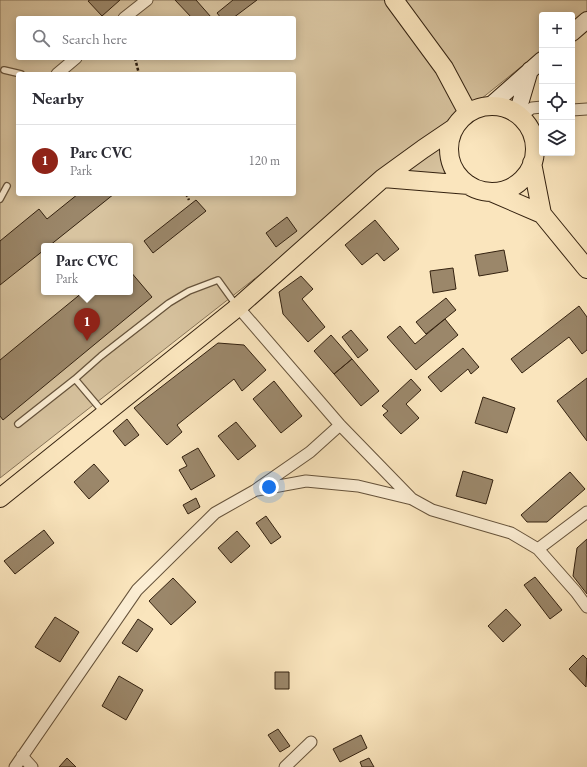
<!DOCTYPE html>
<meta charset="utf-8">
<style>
:root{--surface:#fff;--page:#f2f2f3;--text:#2b2b33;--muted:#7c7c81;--line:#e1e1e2;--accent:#8f2418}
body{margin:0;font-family:"EB Garamond",serif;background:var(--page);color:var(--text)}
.controls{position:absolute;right:12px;top:12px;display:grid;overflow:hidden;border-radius:4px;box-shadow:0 2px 10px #0003}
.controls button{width:36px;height:36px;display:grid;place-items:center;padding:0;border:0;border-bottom:1px solid var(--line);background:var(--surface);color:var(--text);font:20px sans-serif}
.you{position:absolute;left:269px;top:487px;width:14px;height:14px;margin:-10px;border:3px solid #fff;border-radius:50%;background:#1a73e8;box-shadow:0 0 0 6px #1a73e833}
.badge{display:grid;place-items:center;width:26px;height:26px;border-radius:50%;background:var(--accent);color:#fff;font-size:13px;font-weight:700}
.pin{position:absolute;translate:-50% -33px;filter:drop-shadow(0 1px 2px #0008)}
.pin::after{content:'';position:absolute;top:21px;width:14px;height:12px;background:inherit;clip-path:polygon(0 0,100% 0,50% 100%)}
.popup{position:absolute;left:41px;top:243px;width:92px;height:52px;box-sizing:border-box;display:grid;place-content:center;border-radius:4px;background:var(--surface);filter:drop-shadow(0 1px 3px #0005);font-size:13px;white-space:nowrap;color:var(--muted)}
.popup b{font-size:15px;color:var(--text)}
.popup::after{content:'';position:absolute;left:50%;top:100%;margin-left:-8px;border:8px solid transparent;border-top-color:var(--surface)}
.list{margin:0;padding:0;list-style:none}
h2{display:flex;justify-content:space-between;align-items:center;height:52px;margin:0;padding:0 16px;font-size:17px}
h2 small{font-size:13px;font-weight:400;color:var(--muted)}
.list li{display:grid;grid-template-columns:26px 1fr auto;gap:12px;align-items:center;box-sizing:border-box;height:72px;padding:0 16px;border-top:1px solid var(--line)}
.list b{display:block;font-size:15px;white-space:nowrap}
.list p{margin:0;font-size:13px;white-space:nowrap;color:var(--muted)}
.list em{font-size:13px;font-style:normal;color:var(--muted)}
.icon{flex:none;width:22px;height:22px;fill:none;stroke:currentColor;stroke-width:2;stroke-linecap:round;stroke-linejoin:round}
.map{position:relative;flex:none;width:587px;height:767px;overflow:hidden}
.search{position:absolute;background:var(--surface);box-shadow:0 2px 10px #0003;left:16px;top:16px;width:280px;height:44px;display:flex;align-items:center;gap:10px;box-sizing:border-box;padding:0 14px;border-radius:4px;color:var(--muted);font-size:15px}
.panel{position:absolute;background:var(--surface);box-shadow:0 2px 10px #0003;left:16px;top:72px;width:280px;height:124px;border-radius:4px}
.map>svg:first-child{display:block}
.green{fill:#d8c4a0;stroke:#867358;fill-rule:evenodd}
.building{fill:#9b876a;stroke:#342210}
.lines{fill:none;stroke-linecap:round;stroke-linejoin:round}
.service-casing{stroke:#66533b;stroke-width:8}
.minor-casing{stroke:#66533b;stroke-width:13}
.secondary-casing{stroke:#342210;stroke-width:18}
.primary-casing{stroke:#342210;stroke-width:20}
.path{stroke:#342210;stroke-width:2.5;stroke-dasharray:3 2;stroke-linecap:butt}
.service{stroke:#fceed4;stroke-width:5.5}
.minor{stroke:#fceed4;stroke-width:11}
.secondary{stroke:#fceed4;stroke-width:16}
.primary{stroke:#fae5bd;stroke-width:18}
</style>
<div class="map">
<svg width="587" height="767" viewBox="0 0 587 767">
<rect width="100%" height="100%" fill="#fae5bd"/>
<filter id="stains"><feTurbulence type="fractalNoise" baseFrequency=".005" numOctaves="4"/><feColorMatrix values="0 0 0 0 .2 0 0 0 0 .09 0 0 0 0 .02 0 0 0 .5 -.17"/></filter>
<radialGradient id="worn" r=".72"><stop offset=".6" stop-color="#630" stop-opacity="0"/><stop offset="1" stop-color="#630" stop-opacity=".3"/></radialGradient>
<path class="green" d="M0,0h587v13l-15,13v-11h-30v35l-192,154 -350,274zM18,18h276v40h-276zM18,74h276v120h-276zM44,246h86v46h-86z
M440,149l5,27 -42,-4 24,-20z"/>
<path class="building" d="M90,0h30l-18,16 -14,-15z
M175,0h21l15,17 -19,1z
M233,0h24l-24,18h-12l-4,-5z
M78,194h36l-65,52h-5v4l-44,35v-44l39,-32 8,10z
M196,200l10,11 -53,42 -9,-12z
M287,217l10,14 -21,16 -10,-14z
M375,220l24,29 -15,12 -7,-8 -15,12 -17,-20z
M504,250l4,21 -29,5 -4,-21z
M453,268l3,21 -23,4 -3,-22z
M130,271l22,26 -149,123 -3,-4v-56l83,-68h47z
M301,276l12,13 -11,10 23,28 -17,15 -25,-28 -4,-22z
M446,298l10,12 -30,24 -10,-12z
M579,306l8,11v33l-5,4 -13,-17 -47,36 -11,-14z
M445,319l13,16 -42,35 -29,-33 13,-11 15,18z
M351,330l17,20 -10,8 -16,-21z
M331,335l21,24 -18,15 -20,-23z
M218,343l26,2 22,25 -24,21 -8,-12 -57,46 5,7 -15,13 -33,-37z
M463,348l16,19 -8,7 -3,-5 -27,23 -13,-15z
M352,359l27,32 -18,15 -27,-32z
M587,378v63l-30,-40z
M411,379l10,11 -15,14 13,14 -18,16 -18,-19 5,-4 -6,-5z
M274,381l28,35 -21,17 -28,-34z
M483,397l32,11 -8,25 -32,-10z
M127,419l12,16 -14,11 -12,-15z
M236,422l20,24 -18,14 -20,-24z
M198,448l17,28 -24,14 -12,-20 8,-4 -5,-9z
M94,464l15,17 -20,18 -15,-17z
M463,471l30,9 -7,24 -30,-8z
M570,472l15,17 -38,33h-20l-6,-7z
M196,498l4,9 -12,7 -5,-9z
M266,516l15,21 -10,7 -15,-21z
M44,530l10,13 -39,31 -11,-13z
M237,531l13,15 -19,17 -13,-15z
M587,539v55l-14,-18 4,-28z
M535,577l27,33 -12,9 -26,-34z
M173,578l23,24 -25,23 -22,-24z
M506,609l15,16 -18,17 -15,-16z
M55,617l24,15 -19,30 -25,-15z
M138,619l15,10 -16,23 -15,-9z
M583,655l4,4 -1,28 -17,-18z
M275,672h14v17h-14z
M119,676l24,14 -17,30 -24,-14z
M278,729l12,17 -10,6 -12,-17z
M361,735l6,13 -27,14 -7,-13z
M67,758l9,9h-17z
M369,758l5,9h-12l-2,-5z"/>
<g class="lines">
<defs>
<path id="service" d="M4,70l17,4
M0,199l7,-13
M75,379l28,33
M18,424l57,-45 26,-23 68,-53 20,-12 29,-11 18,25"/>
<path id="minor" d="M124,18l23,-18
M57,74l19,-16
M572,110l15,-1
M520,116l12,-8 10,-1
M535,153l7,-9
M238,307l102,118 72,74 20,11 79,23 27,16 38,43 11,15
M257,490l49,-9 52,5 54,13
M538,549l49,-37
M22,756l10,11
M15,767l122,-177 78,-77 39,-22 56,-39 30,-27
M285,767l26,-25"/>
<path id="secondary" d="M572,33l15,-13
M490,106l52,-46
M517,114l13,-44"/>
<path id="primary" d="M394,0l50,68 24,45
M449 149a43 43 0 1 1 86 0a43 43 0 1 1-86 0Z
M532,163l10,51
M383,178l86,7
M491,192l51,22 45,55
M0,498l238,-191 145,-129 40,-29 31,-21"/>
</defs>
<use href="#service" class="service-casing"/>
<use href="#minor" class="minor-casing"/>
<use href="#secondary" class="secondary-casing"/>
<use href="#primary" class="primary-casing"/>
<path class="path" d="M135,58l4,16
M186,194l3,6"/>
<use href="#service" class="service"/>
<use href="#minor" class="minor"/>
<use href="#secondary" class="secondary"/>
<use href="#primary" class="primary"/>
</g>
<rect width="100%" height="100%" filter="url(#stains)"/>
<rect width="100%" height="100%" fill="url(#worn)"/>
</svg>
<div class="controls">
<button>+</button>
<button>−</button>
<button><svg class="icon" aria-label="locate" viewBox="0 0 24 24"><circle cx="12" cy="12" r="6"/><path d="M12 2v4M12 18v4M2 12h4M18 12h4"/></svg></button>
<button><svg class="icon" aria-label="layers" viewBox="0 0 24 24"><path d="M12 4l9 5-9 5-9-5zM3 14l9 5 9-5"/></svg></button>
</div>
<div class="you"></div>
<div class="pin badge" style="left:87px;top:341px">1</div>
<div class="popup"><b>Parc CVC</b>Park</div>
<div class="search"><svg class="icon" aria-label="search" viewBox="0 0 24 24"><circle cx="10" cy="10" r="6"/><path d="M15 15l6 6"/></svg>Search here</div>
<section class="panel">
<h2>Nearby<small></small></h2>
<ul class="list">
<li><span class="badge">1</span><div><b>Parc CVC</b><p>Park</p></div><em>120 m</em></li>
</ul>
</section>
</div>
